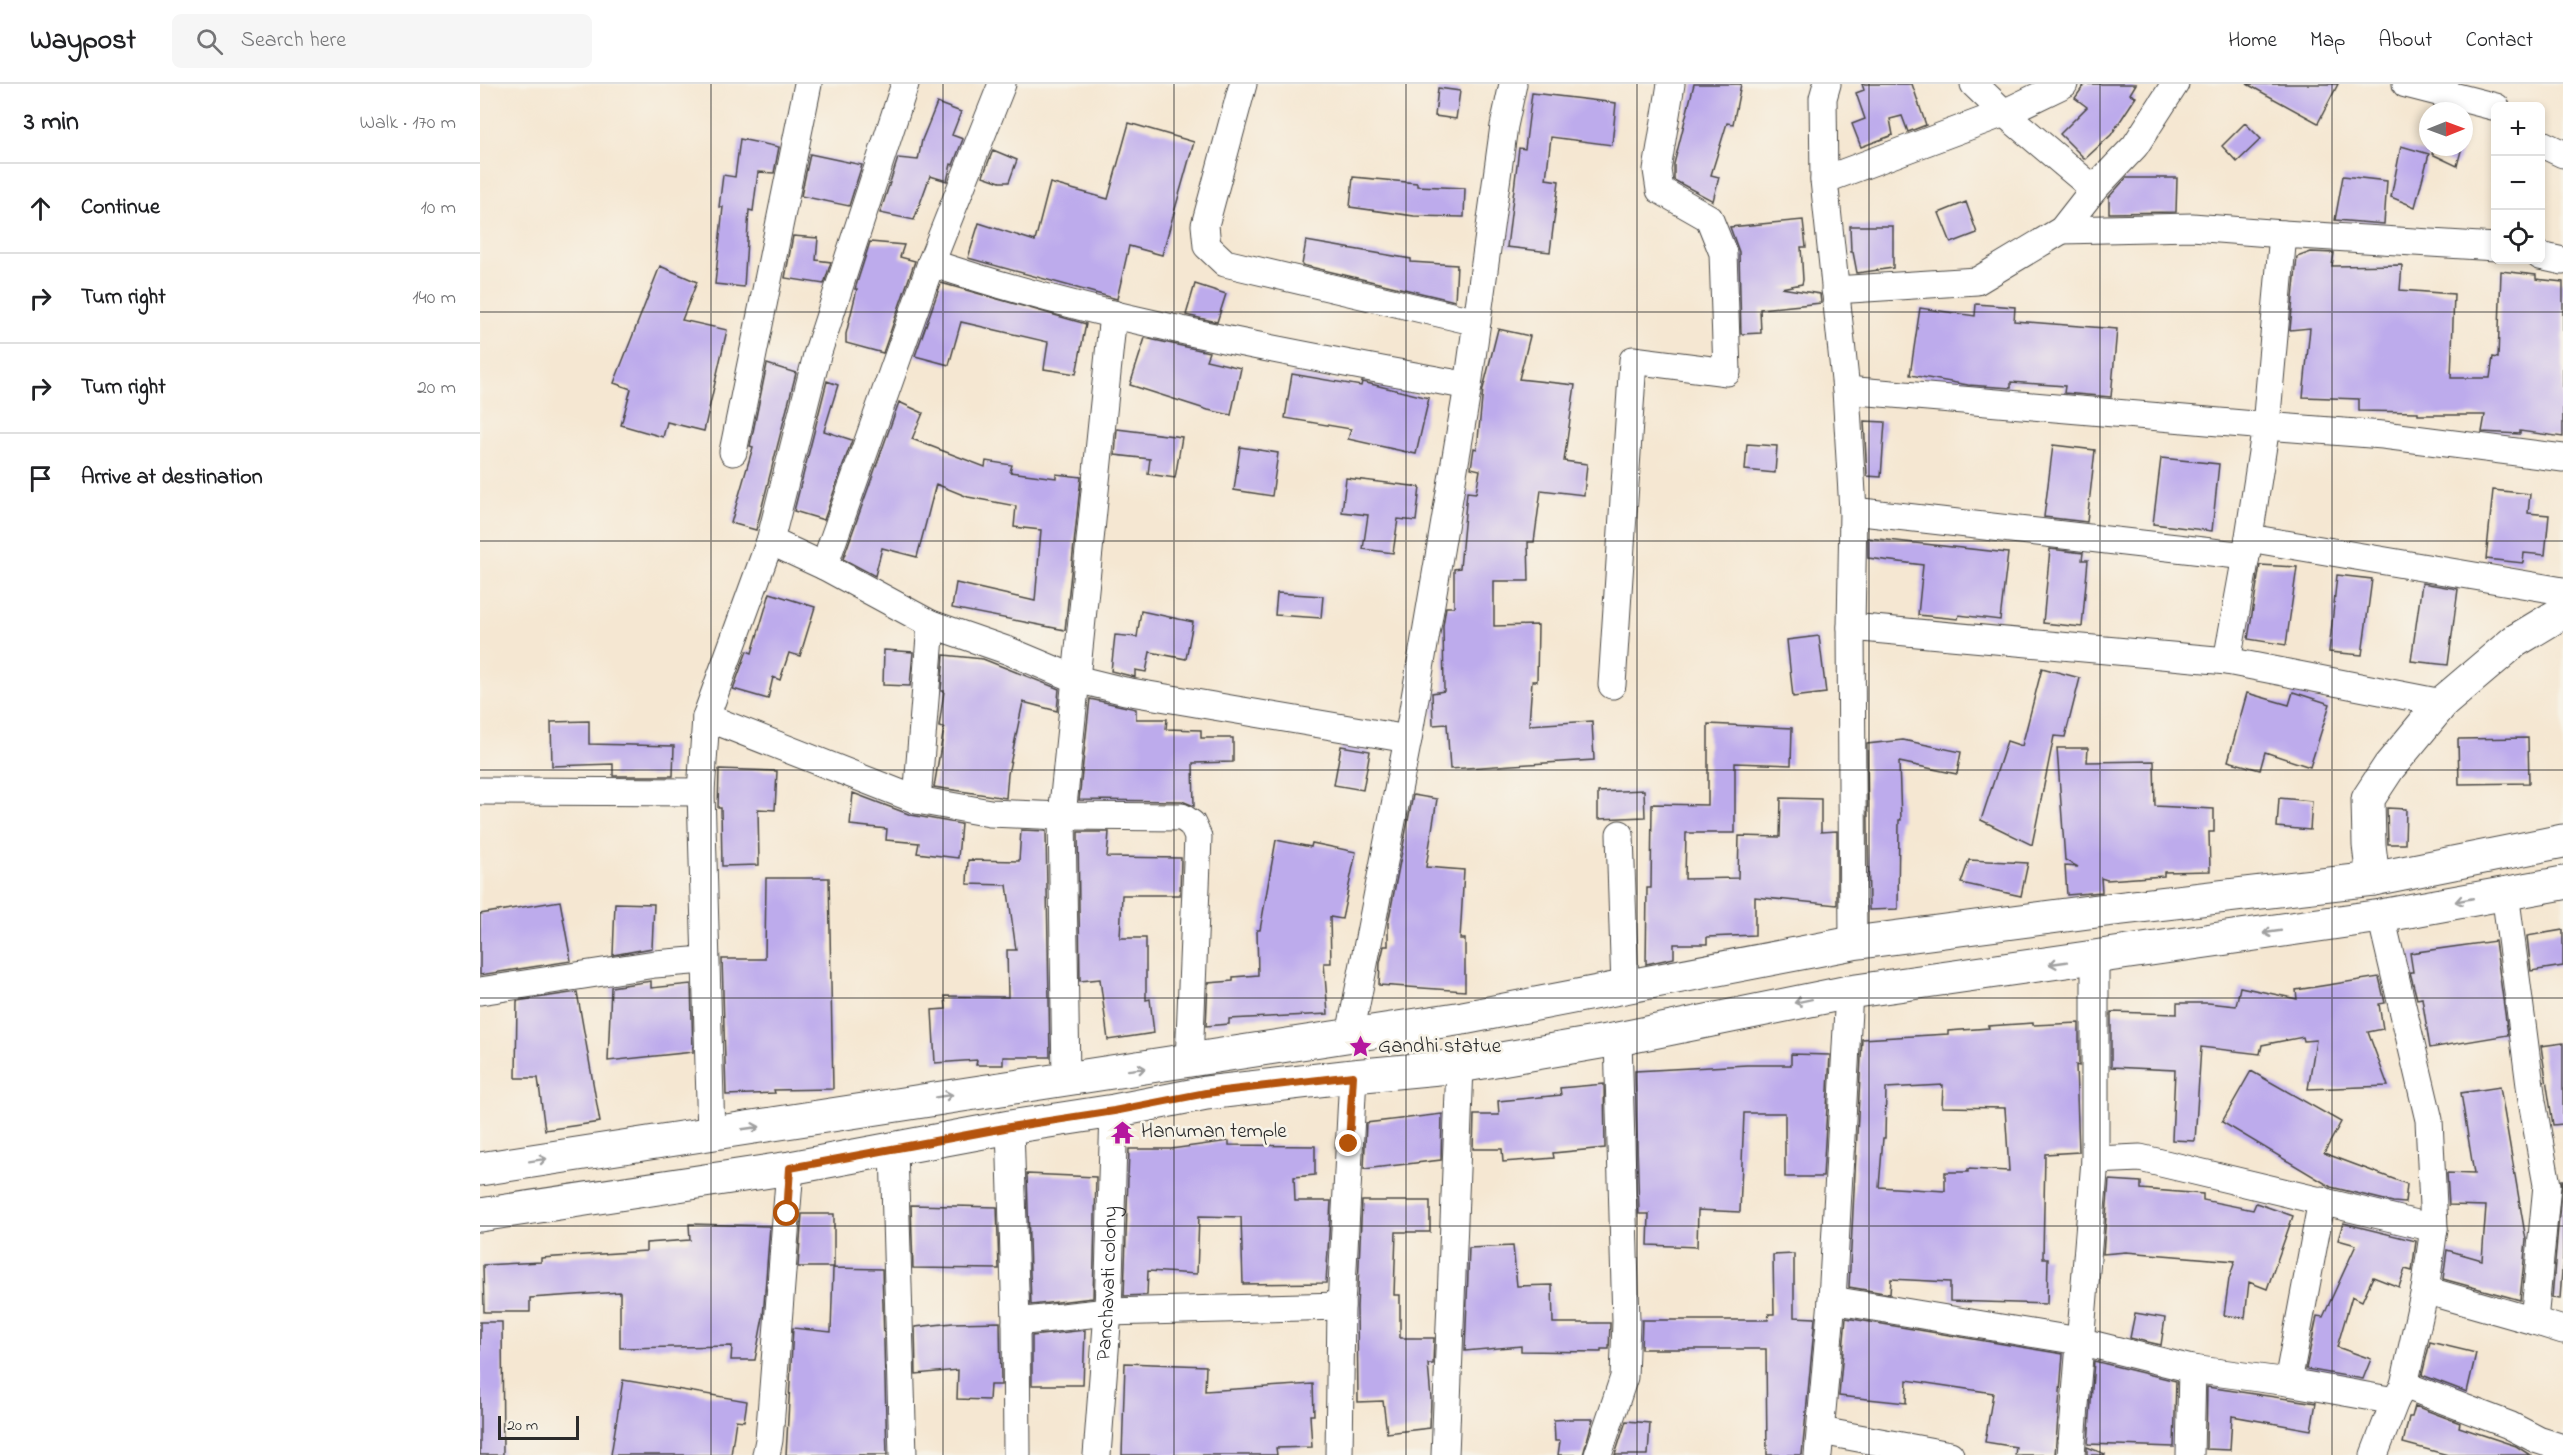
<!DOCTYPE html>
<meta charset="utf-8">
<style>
:root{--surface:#fff;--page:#f6f6f6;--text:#202124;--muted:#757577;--line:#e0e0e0}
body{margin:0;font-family:"Indie Flower",sans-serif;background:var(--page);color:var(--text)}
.controls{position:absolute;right:18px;top:18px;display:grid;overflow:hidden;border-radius:9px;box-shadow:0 3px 9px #0003}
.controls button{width:54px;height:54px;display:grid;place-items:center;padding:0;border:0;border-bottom:2px solid var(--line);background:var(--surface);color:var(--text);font:30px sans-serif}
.compass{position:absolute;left:1939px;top:18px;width:54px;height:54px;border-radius:50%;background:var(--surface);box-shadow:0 3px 9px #0003;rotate:89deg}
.scale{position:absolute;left:18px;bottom:15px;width:81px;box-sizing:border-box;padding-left:6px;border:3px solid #2b2b2b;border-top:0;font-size:16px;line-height:21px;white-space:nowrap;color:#2b2b2b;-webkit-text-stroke:4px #f7f3e8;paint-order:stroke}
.stop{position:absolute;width:18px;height:18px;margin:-14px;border:4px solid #b45309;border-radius:50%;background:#fff}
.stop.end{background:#b45309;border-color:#fff;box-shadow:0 2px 6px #0008}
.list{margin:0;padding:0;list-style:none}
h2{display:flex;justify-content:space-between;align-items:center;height:78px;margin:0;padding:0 24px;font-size:26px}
h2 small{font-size:20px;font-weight:400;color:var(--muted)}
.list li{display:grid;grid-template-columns:39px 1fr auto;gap:18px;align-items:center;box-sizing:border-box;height:90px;padding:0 24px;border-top:2px solid var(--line)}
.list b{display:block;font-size:22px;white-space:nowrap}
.list em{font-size:20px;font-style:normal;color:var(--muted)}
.icon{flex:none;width:33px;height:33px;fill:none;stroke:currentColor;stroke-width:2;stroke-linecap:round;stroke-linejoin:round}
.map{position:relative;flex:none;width:2083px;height:1371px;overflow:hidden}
header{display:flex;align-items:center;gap:36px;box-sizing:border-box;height:84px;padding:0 30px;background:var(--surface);border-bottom:2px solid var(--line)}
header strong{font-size:28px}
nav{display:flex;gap:33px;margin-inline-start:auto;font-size:21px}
.search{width:420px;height:54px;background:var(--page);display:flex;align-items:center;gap:15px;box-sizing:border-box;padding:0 21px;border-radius:9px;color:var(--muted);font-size:22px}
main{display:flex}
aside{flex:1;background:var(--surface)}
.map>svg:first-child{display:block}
.building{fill:#bdabec;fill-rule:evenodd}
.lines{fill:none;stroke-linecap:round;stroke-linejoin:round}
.minor-casing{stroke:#494744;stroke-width:29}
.tertiary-casing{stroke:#494744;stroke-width:35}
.primary-casing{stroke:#494744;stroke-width:35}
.minor{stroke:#fff;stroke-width:27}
.tertiary{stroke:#fff;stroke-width:33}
.primary{stroke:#fff;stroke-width:33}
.oneway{stroke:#a0a0a0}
.route{stroke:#b45309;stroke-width:8}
.grid{fill:none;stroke:#2b2b2b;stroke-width:1.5;stroke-opacity:0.55}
.labels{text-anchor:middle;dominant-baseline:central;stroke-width:5;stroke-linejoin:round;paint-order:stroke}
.poi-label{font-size:21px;fill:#2b2b2b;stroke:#f7f3e8;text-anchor:start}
.street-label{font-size:21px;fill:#2b2b2b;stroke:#f7f3e8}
</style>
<header>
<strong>Waypost</strong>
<div class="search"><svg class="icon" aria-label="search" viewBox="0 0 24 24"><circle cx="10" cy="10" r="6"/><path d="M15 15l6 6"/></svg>Search here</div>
<nav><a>Home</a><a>Map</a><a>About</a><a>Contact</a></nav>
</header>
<main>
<aside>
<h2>3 min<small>Walk · 170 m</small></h2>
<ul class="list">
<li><svg class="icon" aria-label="ahead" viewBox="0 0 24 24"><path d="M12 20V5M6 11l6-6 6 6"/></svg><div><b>Continue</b></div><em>10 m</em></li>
<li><svg class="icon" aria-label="right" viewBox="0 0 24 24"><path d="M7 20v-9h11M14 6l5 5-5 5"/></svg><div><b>Turn right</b></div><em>140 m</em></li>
<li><svg class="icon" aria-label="right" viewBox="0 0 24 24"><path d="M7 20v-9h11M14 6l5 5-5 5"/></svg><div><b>Turn right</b></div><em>20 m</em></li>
<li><svg class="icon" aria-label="arrive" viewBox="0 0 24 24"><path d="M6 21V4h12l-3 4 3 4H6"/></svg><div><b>Arrive at destination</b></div></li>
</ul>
</aside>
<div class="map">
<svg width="2083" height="1371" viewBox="0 0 2083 1371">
<rect width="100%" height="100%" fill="#f7f3e8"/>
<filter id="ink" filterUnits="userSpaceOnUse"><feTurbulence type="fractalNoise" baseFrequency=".0167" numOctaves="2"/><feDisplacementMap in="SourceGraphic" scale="12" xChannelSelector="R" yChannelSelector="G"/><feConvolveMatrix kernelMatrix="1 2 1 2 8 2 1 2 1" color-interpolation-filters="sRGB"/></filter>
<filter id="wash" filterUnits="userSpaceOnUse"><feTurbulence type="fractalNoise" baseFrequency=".008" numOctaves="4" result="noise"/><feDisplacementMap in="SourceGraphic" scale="24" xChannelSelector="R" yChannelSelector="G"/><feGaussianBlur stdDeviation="1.35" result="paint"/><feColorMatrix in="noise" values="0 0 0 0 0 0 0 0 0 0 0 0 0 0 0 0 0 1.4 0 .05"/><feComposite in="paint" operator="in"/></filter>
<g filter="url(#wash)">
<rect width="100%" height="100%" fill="#f5e7d2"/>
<g id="blocks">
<path class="building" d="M1214,0h47l-8,40 -6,-1 -16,52 8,2 -6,24 -39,-21v-16z
M1382,0h50l14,41 -18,7 -6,-16 -12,3 3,16 -32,12 -9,-23 13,-5 -9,-26 8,-3z
M1605,0h51l-6,10 6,3 -25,38 -26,24 -25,-25 27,-27 -12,-9z
M1767,0h91l-20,39z
M958,4l22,3 -4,28 -21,-3z
M1052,9l84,10 -4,42 -61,-8 -5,42 13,2 -9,71 -43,-5 12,-99 6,1z
M457,19l24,9 -9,23 11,4 -10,26 -2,-1 -4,17 -17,-5 -16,44 -34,-7 18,-55 20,2 4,-20z
M649,39l65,19 -32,113 -33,-9 -12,53 -149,-41 11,-35 56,18 15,-58 58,16z
M1765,39l16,16 -24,23 -15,-16z
M260,55l39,8 -5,26 -16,-1 -5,39 -4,-1 -5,77 -29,-3 8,-77h-4l4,-32 12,2z
M1921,62l28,8 -14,53 -24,-10z
M1954,63h28l-5,19 -25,-12z
M513,66l24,10 -8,22h-9l-17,-6z
M330,70l52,11 -13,41 -48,-10z
M1863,92l44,5 -3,43 -49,-4z
M873,93l64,6v3l48,2 -1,29 -50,-1 -64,-9z
M1646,94h51l-1,34 -67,1v-16z
M1486,118l11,31 -26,10 -12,-30z
M1323,136l3,27h-5l2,33 -1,4 -21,4 39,6 1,9 -61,6 1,24 -20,1 -2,-82 -9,-25z
M1370,142h43v42l-36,5 -4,-21h-2z
M313,152l25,2 -2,22 15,2 -7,22 -39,-6z
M826,157l105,18v3l46,3 -2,36 -153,-36z
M390,158l34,3 -4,12 15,4 -32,92 -37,-10v-9l11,-45h-2z
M1831,168l23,1 -2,13 70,-1 -2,25 54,4 -3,84h39l3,-21 5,1 3,-87 35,4v4l27,3v155l-43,-6v3l-38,-2 3,-17h-67v-3l-59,-1v-12l-56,-2 7,-69 -20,2 7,-73z
M180,182l37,16 -15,38 45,10 -23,101 -37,-9 -4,15 -42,-12 10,-36 -17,-6z
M461,199l145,41 -10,50 -32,-5 4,-27 -87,-20 -12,43 -34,-9z
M715,200l31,10 -9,28 -31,-7z
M1496,220l39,3 -1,14 103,8 -6,68 -47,-4 1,-7 -54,-4v6l-43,-3 -58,-10 10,-67 55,8z
M1018,245l32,7 -11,43 56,6 -11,76 23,3 -3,31 -43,-5 -7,52h-6l1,39h-35v45l44,-1 -1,56h-5l-3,44 63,-4 2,39 -144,9 -3,-45 -14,1 -1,-32 12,-2 -1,-65 3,-19h8v-38l6,-1 7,-76 9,1 4,-23 -9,-2 3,-20 3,1 6,-60z
M665,254l64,14 -3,8 35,8 -10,47 -23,-5 -78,-25z
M287,280l29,9 -40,157 -25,-7 22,-76 -3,-1z
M812,290l69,12 1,-4 67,16 -13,56 -68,-15 3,-10 -66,-11z
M347,297l11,4 -14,46 28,9 -28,80 -30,-9z
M419,318l24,11 -11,26 73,28 1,-6 26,4 -2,7 46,6v-4l25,3 -16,153 -113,-22 4,-25 79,18 6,-71 -27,-3 2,-21 -48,-9 -32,-13 -19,73 -35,-9 -7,28 -32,-17z
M1384,337l21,1 -4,55 -14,-1z
M637,345l65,8 -7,41 -27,-4 2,-15 -35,-4z
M1267,360l30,2 -2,27 -30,-3z
M1573,361l42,5 -8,72 -43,-5z
M760,363l38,6 -6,43 -38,-6z
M1681,374l58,6 -7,67 -59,-7z
M866,394l74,9 -4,34 -18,-2 -5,34 -30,-4 5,-34 -26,-3z
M2013,406l37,4 -2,19 21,2 -4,40 -21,-2 -1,10 -37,-4z
M1388,454l140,15 -8,67 -41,-5 -1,4 -40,-4 5,-50 -55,-7z
M1570,465l33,4 -1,7h6l-6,67 -39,-4z
M1780,481l37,2 -11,78 -38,-6z
M1857,491l35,4 -10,76 -33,-3z
M1942,499l36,6 -10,76 -37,-4z
M290,509l45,14 -15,49 -11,-3 -9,27 -7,-3 -5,22 -35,-10 14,-38 5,2z
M797,509l46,3 -2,22 -46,-3z
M661,527l52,11 -7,37 -36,-7 -4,20 -11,-2v7l-24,-6 4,-36 22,2z
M1339,552l7,57 -33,4 -6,-57z
M404,566l29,2 -3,34 -27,-1z
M464,571l39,4 76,30 -2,22 -34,-9 -15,72 -2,24 -72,-11 10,-59 -5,-1 5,-36h-3z
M1562,584l38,10 -15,59 -11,-1 -22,109 -51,-25 26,-79 15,5z
M1813,608l37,12 -20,63 -45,-15 -5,18 -32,-9 19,-68 42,12z
M610,615l46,10v10h31l-1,10 35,1v8h32v24l-40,1 1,43 -12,-5 -103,-1z
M109,637v23l85,2 -1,30h-60v-12l-61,2 -1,-44z
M1228,640l84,4 -1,37 -56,-2v70h-49l-1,46 53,-1 1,-42 41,1 1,-39 40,1v33l16,-1v74l-82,-8v38l-48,2v7h-33v14l-28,6 1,-76h4l1,-84 56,1z
M2048,654l1,45 -70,1 -1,-45z
M1423,656l58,12 -4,22 -58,-12 2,58h-2l-1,89 -29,1 -2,-166z
M861,662l29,5 -7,39 -29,-5z
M1577,664h31l-1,14 67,-1 1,45 59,3v23h-5l1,39 -46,1v4l-57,4 -6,-2 1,14 -35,3 -2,-29 13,1 -13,-7z
M239,685l58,2 -2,39 -17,-1 1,56 -37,1 -1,-58h-3z
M1164,706l1,27 -47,2v-27z
M373,709l58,22 50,9 -3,34 -41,-5 2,-10 -33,-3 1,-11 -37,-4z
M933,711l24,4 -11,68 38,3 -4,69h5v52l-86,-6 1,-22 4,-17h4v-23z
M1799,714l33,3 -2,29 -33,-3z
M1907,724l19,1 -1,35h-17z
M541,746l25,1 4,226h-47v8h-27l1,-5 -42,3 -3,-53 14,-1 -1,-13 63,1 -1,-47h9l-9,-65 -40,-1 1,-24 51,1z
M598,748h31l-2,25 74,1 -1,37h-58l-2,43h26v62l4,-1 4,34 -46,7 -8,-61 -20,2z
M796,756l35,7 1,-4 44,9 -14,67 -12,-2 1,46h-7l4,51 -99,5v5l-23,2 2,-43 25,-2v-4l25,-2 -1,-45h3z
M1489,776l59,3 -7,33 -60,-13z
M286,794h63l4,211 -59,1 1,3 -49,2 -4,-136h43z
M80,817l11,60 -91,14v-61z
M135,819l39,1 -2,44 -39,7z
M2083,846v36l-32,5 -4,-35z
M2015,857l13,94 -78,13 -8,-50 -5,1 -7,-27h3l-3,-19z
M1899,893l6,26 -6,1 4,25 -15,3 20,54 -80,3 8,-49 -12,1 -1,-4 -41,8 -2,9 -59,-7 -6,94 -23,-1 3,-70 -64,-3v-55l66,2v-11h31l28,3 4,-19 57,12 -1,-9z
M171,897v7l40,-4 2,68 -85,9 3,-74z
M97,908l23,130 -55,8 -7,-52h-22l1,-77z
M1553,939v2l46,-2v43l-3,-1 3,87 -34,2 -2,104h5l-1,46 -97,-3v-19l-59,-3 -1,15 -41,-7 13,-248 86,-5v-3l41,-3 -1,-2zM1463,1001l-1,22 63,1 4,63 -41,-2v3h-23v19l-66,-4 4,-49h2l1,-50z
M2083,959v81l-10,1 -12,-79z
M1311,970l39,1 -7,122h-38v-64h-41l-4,99 -42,-2 -1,37 -49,-2 1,-31h-10l-4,-143 112,-6h44z
M1771,987l90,51 -17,31 83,31 -2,19 -12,-1 -62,-15 -109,-65z
M1124,1000l1,64 -52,5 1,5 -51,4 -1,-13h-29l1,-34h25l-1,-14 63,-6 -1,-7z
M2020,1003l26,153 -6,60 -77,-21 4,-29 35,10 4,-54 -37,-1 -2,-32 27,1 -13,-81z
M962,1030l-1,46 -77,9 2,-46z
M749,1057v4l86,1v29l-21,2 1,24h36l-5,82 -83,1 -2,-67 -42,-1 -2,58 -49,-3 -1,24 -23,1 5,-147h42z
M547,1090l69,3 -3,121 -62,7z
M1629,1096l32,2v7l62,5v6l50,10 3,-7 37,13 -26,73 -18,-7 -4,36 -21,-3 5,-36 6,-18 -109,-9 -23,2z
M2082,1096h1v77l-3,42 -8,-1z
M882,1117h68v31h-34l-2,63h6v43h34l-1,26h-5l3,35 -1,29 -43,5 -4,-32 -25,1 -1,-95z
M431,1121l86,2 2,62 -86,-1z
M322,1130h32v53h-36z
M1863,1139l73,18 -4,30 -7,-2 -6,18 -26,-10 -11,24 -10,-5 -15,51 34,12 -8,20 -57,-10 11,-53 6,1 33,-72 -18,-5z
M209,1140l81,2 -7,91 -8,43h-24l1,-14 -112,2v-56l-90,6v14h-46l-1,-47 58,-3v-4l105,-7v-8l44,-3z
M1033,1162l4,40 35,-1 1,38h57l-1,26h-8v3l-80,-1v-5l-56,5 4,-103z
M1314,1170v63l21,1 -13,137h-35l-1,-106h-125l1,-29h126l1,-6h5l-1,-59z
M353,1184l49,1 5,186h-101l7,-127 38,4z
M1655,1229l30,5 -4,27 -31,-7z
M1366,1234l217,36 -8,101h-40l1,-8 -31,-5 8,-49 -86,-13 -1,23 -67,-7z
M0,1238h22l1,133h-23z
M520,1238l1,63h-11l-1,15 -32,-1 1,-29 -42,4 -1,-47 38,-4z
M605,1246l-2,55h-51v-49z
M1950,1258l46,11 -9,39 -45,-17z
M1614,1277l82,20 -2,66 -86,-3z
M645,1279l81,3 -1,25 108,-7 1,31h-4l2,32 -36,1 1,7h-155z
M143,1296l124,21 -3,20 -8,-1 -5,35h-120z
M1727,1303l109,16 -5,27 -79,-14 -2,34 -24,-1z
M1935,1322l45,17 -1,4 57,19 14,9h-82l-45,-12 6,-26h3z
M1090,1335h23l-10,36h-25l2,-14h-5l-1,-21z
M1146,1337l24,2 -2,32h-33z
M1607,1363l18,7v1h-18z"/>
</g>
</g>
<g filter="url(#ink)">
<use href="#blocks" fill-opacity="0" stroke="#494744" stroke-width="1.5"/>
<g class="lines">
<defs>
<g id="minor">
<path d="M763,0l-38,141 2,21 18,17 252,59"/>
<path d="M1347,0l-4,14 1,82 22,210 7,121 -2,116 376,34 215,42"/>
<path d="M1494,0l30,29 90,76"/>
<path d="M1926,0l90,23"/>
<path d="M2060,59l23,11"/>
<path d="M1344,96l180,-67 60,-29"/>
<path d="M1582,146l130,-3 91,7"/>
<path d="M2016,163l-213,-13 -17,192 117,9 180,23"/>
<path d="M2060,172l23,5"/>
<path d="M451,179l71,-179"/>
<path d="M1355,206l142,-9 85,-51 32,-41 41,-43 40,-62"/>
<path d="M633,230l-51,502 120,1 10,7 6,13 -9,225"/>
<path d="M1366,306l420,36 -20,130"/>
<path d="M253,368l75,-368"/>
<path d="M1373,427l393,45 -19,105"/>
<path d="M1769,454l314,53"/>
<path d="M290,457l54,25"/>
<path d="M1371,543l2,316"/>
<path d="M1132,601l21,-325 94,12 -4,-119 -14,-35 -49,-28 -3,-20 14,-86"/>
<path d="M226,633l211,83 73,13 72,3 4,262"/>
<path d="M928,655l-283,-48 -49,-12 -67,-28 -78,-27 -107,-58 107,-303c174,58 357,89 537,123"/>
<path d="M0,707l221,1"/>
<path d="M437,716l14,-176"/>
<path d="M1140,750l5,154"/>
<path d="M0,907l175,-27 49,-4"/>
<path d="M870,951l58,-296 60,-353 36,-260 9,-42"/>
<path d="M530,1043l6,195 1,133"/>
<path d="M231,1050l-10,-342 5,-75 64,-176 47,-186 88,-271"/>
<path d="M414,1066l9,305"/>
<path d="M1615,1076l45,-2 294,70"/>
<path d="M1945,1206l109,31 13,-136 -15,-84 -27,-209"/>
<path d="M1352,1216l247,41 113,28 96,13 107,19"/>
<path d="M2054,1237l29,9"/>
<path d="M536,1238l92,-10 233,-6"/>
<path d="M1808,1298l34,-182"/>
<path d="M1924,1301l105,40 29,15 25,8"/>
<path d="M1341,1347l129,24"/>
<path d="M286,1371l3,-15 21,-272"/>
<path id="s1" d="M617,1371l11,-143 6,-201"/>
<path d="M859,1371l2,-149 12,-230"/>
<path d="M965,1371l15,-389"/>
<path d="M1118,1371l26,-78 2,-56 -8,-282"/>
<path d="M1338,1371l14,-155 17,-308"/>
<path d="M1591,1371l24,-295v-203"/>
<path d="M1710,1371l2,-86"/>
<path d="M1894,1371l21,-54 9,-16 21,-95 9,-62 -5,-108 -48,-204"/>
</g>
<path id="tertiary" d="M1893,795l-4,-34 -1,-46 21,-32 53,-64 73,-62 48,-29"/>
<path id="primary" d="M0,1085l983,-151 390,-75 236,-31 284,-33 190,-38
M0,1131l310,-47 220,-41 104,-16 92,-18 147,-17 107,-10 158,-27 231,-47 532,-76 182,-33"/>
</defs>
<use href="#minor" class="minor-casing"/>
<use href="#tertiary" class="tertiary-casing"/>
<use href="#primary" class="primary-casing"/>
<use href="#minor" class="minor"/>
<use href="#tertiary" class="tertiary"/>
<use href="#primary" class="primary"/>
</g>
<defs><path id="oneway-shaft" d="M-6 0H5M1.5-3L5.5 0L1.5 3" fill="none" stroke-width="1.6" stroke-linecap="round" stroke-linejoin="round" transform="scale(1.5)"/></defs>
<g class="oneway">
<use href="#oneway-shaft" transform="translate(1984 816) rotate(169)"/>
<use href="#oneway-shaft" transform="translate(1792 848) rotate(172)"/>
<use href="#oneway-shaft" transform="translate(1578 879) rotate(172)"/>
<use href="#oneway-shaft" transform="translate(1323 917) rotate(168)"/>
<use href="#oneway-shaft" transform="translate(657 985) rotate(-7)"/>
<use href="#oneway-shaft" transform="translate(464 1012) rotate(-9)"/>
<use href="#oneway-shaft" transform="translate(271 1044) rotate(-8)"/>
<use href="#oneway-shaft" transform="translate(58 1076) rotate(-9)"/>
</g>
</g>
<g class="lines" filter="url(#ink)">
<path class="route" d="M307,1130l3,-46 220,-41 104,-16 92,-18 147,-17 -4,68"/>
</g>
<path class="grid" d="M231,0v1371M463,0v1371M694,0v1371M926,0v1371M1157,0v1371M1389,0v1371M1620,0v1371M1852,0v1371M0,228h2083M0,457h2083M0,686h2083M0,914h2083M0,1142h2083"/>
<defs>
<symbol id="sight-bare" viewBox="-9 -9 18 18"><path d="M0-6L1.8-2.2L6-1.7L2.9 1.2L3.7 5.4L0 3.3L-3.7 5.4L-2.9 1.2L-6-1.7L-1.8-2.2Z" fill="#b5179e" stroke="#f7f3e8" stroke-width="2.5" paint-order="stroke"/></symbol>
<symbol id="temple-bare" viewBox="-9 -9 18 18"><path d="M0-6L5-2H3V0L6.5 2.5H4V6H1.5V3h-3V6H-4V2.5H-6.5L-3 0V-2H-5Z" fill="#b5179e" stroke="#f7f3e8" stroke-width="2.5" paint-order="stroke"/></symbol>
</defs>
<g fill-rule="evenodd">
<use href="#sight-bare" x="864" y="946" width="33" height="33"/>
<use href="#temple-bare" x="626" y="1032" width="33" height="33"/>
</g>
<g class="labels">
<g class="poi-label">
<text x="898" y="963">Gandhi statue</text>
<text x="661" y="1048">Hanuman temple</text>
</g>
<g class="street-label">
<text stroke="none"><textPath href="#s1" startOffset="172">Panchavati colony</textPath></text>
</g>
</g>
</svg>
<div class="controls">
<button>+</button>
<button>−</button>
<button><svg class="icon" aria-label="locate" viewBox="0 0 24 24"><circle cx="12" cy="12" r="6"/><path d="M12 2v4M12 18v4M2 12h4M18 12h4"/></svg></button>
</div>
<svg class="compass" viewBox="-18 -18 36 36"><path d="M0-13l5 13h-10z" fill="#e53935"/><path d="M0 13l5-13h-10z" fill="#757577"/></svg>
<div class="scale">20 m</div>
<div class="stop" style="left:307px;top:1130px"></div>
<div class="stop end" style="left:869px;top:1060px"></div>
</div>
</main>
